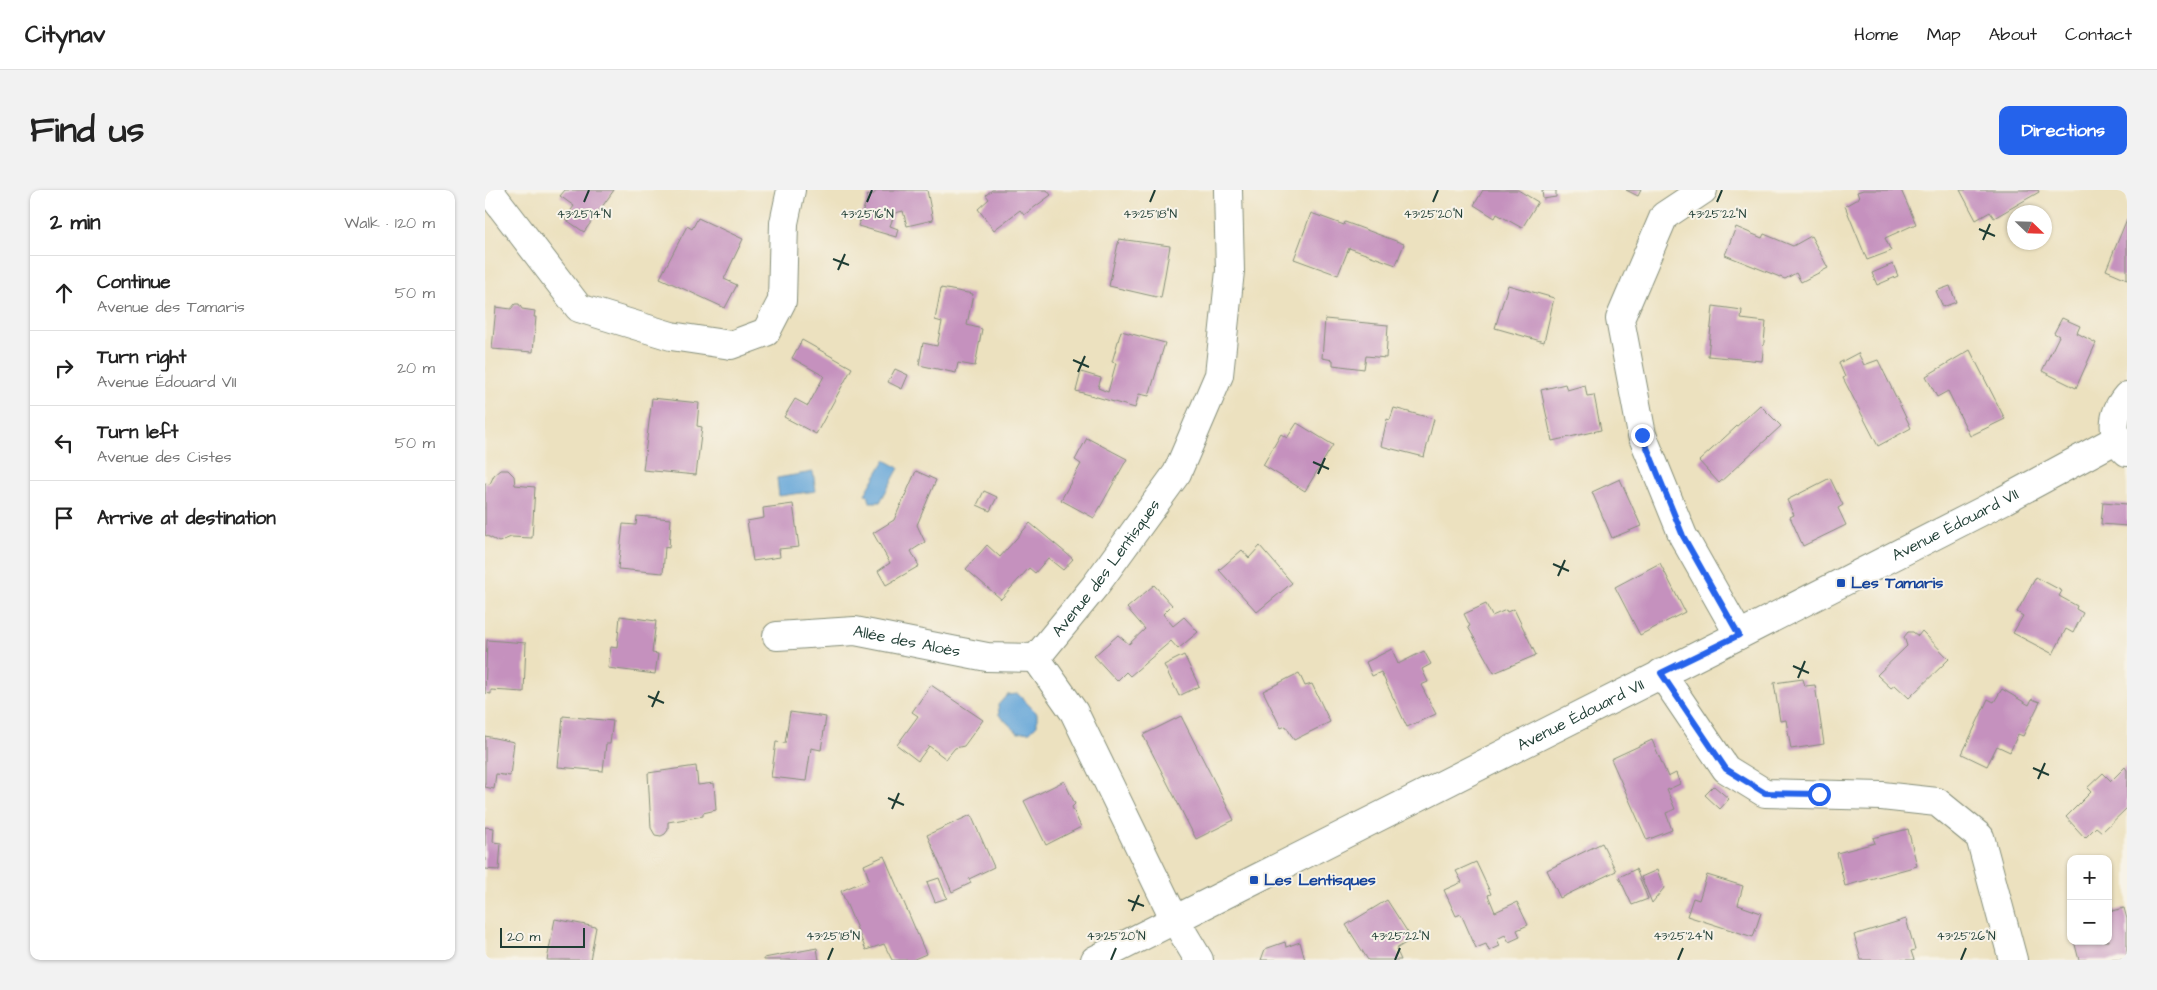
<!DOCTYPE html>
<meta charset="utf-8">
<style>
:root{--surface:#fff;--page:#f2f2f2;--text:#222;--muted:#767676;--line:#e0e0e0;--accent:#2563eb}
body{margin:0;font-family:"Architects Daughter",sans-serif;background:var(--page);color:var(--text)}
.controls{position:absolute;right:15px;bottom:15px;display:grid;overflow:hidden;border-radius:10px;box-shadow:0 1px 4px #0004}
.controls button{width:45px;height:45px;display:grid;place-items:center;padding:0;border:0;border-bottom:1px solid var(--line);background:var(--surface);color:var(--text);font:25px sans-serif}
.compass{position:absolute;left:1522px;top:15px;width:45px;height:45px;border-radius:50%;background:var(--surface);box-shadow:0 1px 4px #0004;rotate:113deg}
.scale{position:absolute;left:15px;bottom:12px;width:85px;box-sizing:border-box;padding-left:5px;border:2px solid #1f3d34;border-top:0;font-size:14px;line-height:18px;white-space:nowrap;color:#1f3d34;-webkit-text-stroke:4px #f7f3e8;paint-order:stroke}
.stop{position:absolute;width:15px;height:15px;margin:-11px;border:4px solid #2563eb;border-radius:50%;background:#fff}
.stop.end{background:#2563eb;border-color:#fff;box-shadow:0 1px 5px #0008}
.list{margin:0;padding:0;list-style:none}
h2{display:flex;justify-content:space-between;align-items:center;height:65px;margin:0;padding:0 20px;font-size:21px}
h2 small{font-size:16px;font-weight:400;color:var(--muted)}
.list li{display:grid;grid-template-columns:32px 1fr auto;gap:15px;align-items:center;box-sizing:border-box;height:75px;padding:0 20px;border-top:1px solid var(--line)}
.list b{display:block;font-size:19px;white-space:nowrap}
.list p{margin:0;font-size:16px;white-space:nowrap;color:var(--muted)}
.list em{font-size:16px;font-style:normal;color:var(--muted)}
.icon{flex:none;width:28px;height:28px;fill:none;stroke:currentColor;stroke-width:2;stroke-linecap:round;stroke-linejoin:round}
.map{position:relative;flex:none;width:1642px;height:770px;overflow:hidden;border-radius:10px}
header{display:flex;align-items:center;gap:30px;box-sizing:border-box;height:70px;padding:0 25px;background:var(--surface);border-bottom:1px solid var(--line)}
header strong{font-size:24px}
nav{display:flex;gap:28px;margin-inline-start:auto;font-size:18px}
.intro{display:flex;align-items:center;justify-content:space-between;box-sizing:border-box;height:120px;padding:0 30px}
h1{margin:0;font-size:35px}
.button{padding:12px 22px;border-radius:10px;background:var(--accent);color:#fff;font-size:18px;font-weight:700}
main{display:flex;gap:30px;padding:0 30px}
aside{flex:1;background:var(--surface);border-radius:10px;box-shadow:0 1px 4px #0004}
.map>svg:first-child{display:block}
.water{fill:#65a6d8;stroke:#427286}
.building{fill:#c591be}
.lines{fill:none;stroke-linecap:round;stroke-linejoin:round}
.minor-casing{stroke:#868f7a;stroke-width:30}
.minor{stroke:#fff;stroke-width:28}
.route{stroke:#2563eb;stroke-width:6}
.ticks{fill:none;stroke:#1f3d34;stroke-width:2}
.transit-dot{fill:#1a4fb4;stroke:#f7f3e8;stroke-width:2}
.labels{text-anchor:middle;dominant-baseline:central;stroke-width:4;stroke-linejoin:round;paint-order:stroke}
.street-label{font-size:16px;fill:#1f3d34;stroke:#f7f3e8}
.transit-label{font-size:16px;font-weight:bold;fill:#164399;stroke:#f7f3e8;text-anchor:start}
.ticks-label{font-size:12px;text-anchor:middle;fill:#1f3d34;stroke:#f7f3e8;stroke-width:4;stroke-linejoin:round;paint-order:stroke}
</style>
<header>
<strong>Citynav</strong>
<nav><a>Home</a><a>Map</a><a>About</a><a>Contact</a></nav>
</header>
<div class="intro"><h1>Find us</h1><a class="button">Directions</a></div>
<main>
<aside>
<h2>2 min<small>Walk · 120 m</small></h2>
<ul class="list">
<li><svg class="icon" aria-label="ahead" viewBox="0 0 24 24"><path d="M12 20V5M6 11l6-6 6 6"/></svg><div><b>Continue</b><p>Avenue des Tamaris</p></div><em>50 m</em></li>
<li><svg class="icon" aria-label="right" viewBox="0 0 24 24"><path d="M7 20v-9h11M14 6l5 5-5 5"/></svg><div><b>Turn right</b><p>Avenue Édouard VII</p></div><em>20 m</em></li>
<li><svg class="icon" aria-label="left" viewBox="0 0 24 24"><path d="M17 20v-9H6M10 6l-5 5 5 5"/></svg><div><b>Turn left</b><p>Avenue des Cistes</p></div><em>50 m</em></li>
<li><svg class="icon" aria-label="arrive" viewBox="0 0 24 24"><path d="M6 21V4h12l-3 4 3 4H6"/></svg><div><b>Arrive at destination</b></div></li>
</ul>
</aside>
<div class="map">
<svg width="1642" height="770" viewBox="0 0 1642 770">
<rect width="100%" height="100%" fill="#f7f3e8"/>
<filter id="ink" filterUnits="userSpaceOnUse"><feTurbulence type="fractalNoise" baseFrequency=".02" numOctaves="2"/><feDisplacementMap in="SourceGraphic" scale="10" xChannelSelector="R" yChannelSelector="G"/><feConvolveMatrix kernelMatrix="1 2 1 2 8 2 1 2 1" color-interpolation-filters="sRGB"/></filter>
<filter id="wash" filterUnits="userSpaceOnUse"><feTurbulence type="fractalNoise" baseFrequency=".0096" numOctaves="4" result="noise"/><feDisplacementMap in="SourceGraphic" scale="20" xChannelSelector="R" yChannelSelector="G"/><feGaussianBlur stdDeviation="1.12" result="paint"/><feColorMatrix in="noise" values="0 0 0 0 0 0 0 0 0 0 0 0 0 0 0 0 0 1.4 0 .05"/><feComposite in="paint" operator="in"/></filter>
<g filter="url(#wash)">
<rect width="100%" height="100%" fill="#ece1bf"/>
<path class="water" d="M400,270l14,8 -19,34h-10l-2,-7 -3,-1z
M328,282l3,19 -37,5 -2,-18z
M533,504l19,19v12l-7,7 -12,1 -19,-18 -1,-10 9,-10z"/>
<g id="blocks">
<path class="building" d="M80,0h49l-30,42 -19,-13 9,-13 -14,-10z
M393,0h49l6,30 -26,6 -4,-15 -8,2 -5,13 8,3 -2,8 -38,-11 10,-31 3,1z
M507,0h55l4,5 -27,20 -4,-5 -26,20 -16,-21 11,-10 -3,-4z
M998,0h35l20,12 -16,26 -25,-14 -2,4 -21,-13z
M1057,0h14v7l-13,2z
M1141,0h15l-3,6z
M1378,0h38l15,34 -31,14 6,13 -24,9 -22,-54 14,-8 -2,-6z
M1475,0h78l1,2 -45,26 -4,-6 -14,8z
M826,23l33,12 1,-3 59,22 -8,21 -47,-17 -11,27 -44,-16z
M213,28l45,21 -19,40 13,6 -12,23 -65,-30 27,-52 5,3z
M1642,29v60l-21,-9z
M1251,37l26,11 2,-4 29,12 18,-10 17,32 -27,14 -5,-9 -11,6 -60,-24z
M634,49l51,7 -9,52 -52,-12z
M1408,74l5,12 -21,9 -5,-12z
M1023,95l46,13 -10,44 -49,-14z
M1465,96l6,16 -13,5 -7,-16z
M456,98l32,6 -6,31 15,4 -7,37 -17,-3 -2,10 -37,-8 4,-22 14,3 5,-24 -7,-2z
M30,114h4l3,5 13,2 -1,6h2l-3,35 -41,-3 4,-42 15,2z
M1228,116l29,4 -1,9 25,3 -4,39 -54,-5z
M1577,128l18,8 -3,7 19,10 -20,45 -34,-17 17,-35 -5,-3z
M840,129l63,6 -2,33 -20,-2 -2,13 -31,-4v-5l-11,-2z
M636,141l44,12 -16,53 -10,-2 -4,14 -59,-17 5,-19 20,6 -3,10 10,4 8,-29 -4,-1z
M317,150l50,28 -36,66 -32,-17 11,-18 13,7 16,-30 -32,-18z
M1485,160l35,69 -35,17 -22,-45 -11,6 -11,-21z
M1373,163l6,12 14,-5 33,68 -33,18 -35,-68 2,-1 -6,-14z
M410,179l13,6 -6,14 -14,-7z
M1080,194l2,6 18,-5 2,11 7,-1 7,35 -49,11 -11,-51z
M167,208l47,5 -2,23 5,1 -6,48 -53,-5z
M1275,215l21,21 -62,57 -20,-22z
M909,218l40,11 -10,38 -43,-11 6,-27 3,1z
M812,233l36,22 -28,46 -42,-26 18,-31 6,4z
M602,248l40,21 -33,59 -33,-18 20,-36 -6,-4z
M15,280h8l6,6 1,9 20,2 -3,51 -21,-1 -12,5 -14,-7v-52l5,1 4,-9z
M431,281l20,9 -19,45 8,17 -14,9 8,15 -33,19 -8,-14 12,-8 -17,-30 21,-13z
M1345,288l13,27 -5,3 8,17 -43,21 -13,-29 4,-2 -7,-15z
M1135,289l21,47 -29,12 -20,-46z
M499,301l13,6 -7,14 -13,-6z
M1618,312l24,2v22l-26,-2z
M308,314l6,43 -20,2 1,8 -27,4 -6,-40 17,-3 -1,-10z
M152,326l34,3 -2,29 -4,-1 -2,26 -45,-4 5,-45 13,1z
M545,333l43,36 -10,11 -15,-12 -13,15 -6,-5 -28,31 -35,-30 21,-24 13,12z
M775,356l32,37 -35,29 -38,-42 23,-20 7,8z
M1175,373l25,49 -45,23 -25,-48z
M1551,387l26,14 -3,5 18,10 -1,3 7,4 -10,20 -7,-4 -13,25 -40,-21 10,-17 -6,-4z
M669,395l18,20 -9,9 10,12 11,-9 14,15 -20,17 -7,-8 -41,35 -4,-4 -9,9 -23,-25 24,-21 11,9 16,-15 -18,-21z
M1001,414l6,12 14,-6 1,2 7,-3 22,46 -42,18 -26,-46 2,-1 -6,-12z
M135,426l36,5 -4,32 6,1 -3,20 -47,-6 3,-21 6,1z
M1437,441l27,28 -40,39 -14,-13 -4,3 -14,-13 30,-29 -3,-9 4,-5h5l5,4z
M2,450l39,3 -2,49 -33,-2v4l-6,-1z
M907,459l6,15 26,-13 7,13 -9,5 6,13 -7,3 15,29 -29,13 -26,-55 -9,4 -6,-14z
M699,465l15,31 -20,10 -15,-31z
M814,483l6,13 7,-2 18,38 -36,18 -8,-14 -5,2 -18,-37z
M1318,489l2,7 10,-1 9,59 -33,5 -5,-29 -6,1 -6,-38z
M446,495l52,35 -19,26 -9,2 -9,11 -17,-13 -11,15 -21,-16 21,-29 -6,-4z
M1517,499l27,16 3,-6 8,3 -17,34 -5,-2 -8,18 -13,-6 -10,20 -25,-12 26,-55 6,3z
M305,522l36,5 -5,33 -10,-2 -5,33 -35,-4 5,-35 9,1z
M78,526l50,5 -3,23h-4l-3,27 -45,-4z
M696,526l53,104 -38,19 -53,-104z
M0,546l29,6 -4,34 -14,-2 -2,15 -9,-2z
M1167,550l16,37 8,-4 4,11 -13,6 8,19 -9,4 6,17 -25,10 -36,-81z
M211,576l2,19 16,-2 2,27 -13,3v3l-35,6v8l-3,4 -4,2 -6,-1 -4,-7 -3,-55z
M1640,577l2,3v38l-25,24 -6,-5 -11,11 -19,-21 25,-25 -4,-4 16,-15 8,8z
M579,591l11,23 -3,3 9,20 -35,18 -22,-44z
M1229,596l15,13 -9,10 -15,-14z
M486,625l23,52 -25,12 2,4 -19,9 -25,-57z
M0,637l9,1 -1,14 8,1 -2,27 -14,-1z
M1423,639l9,37 -72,20 -8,-33 38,-10 -2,-5z
M1117,653l14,28 -56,27 -13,-28z
M399,666l42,98 -14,6h-20l-8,-16 -18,6 -25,-59 28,-12 -5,-14z
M991,672l15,32 -3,1 7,17 22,-10 11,23 -11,5 3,7 -11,5 -4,-7 -8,4 3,7 -11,5 -3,-7 -10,4 -15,-34 -5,2 -12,-26 18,-8 -6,-11z
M1151,679l12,30 -16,6 -13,-28z
M1172,680l7,18 -12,15 -11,-26z
M1222,685l36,11 -5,19 23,8 -8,24 -66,-21 6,-18 6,2z
M454,688l8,20 -12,4 -8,-20z
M1623,705l5,16 11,-3 3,11v41h-48l-5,-19h34z
M902,710l25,39 -16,10 5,11h-33l-22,-35z
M70,729l41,8 -6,33h-43z
M1421,729l9,31 -4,1 3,9h-53l-7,-25z
M800,752l1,5 14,-5 5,18h-44l4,-11z
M332,758l2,12h-55v-2z"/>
</g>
</g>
<g filter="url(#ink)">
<use href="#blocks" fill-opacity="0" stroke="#868f7a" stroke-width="1"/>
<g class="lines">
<defs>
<g id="minor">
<path d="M1218,0l-39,26 -44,103 22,116 41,101 56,99"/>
<path d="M0,2l9,5 85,111 92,28 60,9 35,-13 16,-31 2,-78 7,-33"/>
<path d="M1642,206c-15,17 -18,40 0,56"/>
<path id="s1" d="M292,446l78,-5 132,26 49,1"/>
<path d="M1176,483l65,96 39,24 117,3 55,6 43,35 33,123"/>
<path id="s2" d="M610,770l644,-325 265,-135 113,-61"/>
<path id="s3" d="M714,770l-24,-40 -101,-208 -38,-54 59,-72 82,-113 42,-98 11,-104 -2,-81"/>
</g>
</defs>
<use href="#minor" class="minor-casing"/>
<use href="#minor" class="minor"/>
</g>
</g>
<g class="lines" filter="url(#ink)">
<path class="route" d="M1157,245l41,101 56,99 -78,38 65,96 39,24 54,1"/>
</g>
<path class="ticks" d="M99,12l5,-12M382,12l5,-12M665,12l5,-12M948,12l5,-12M1232,12l5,-12M1494,39l16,7M1498,50l7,-16M348,69l16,6M353,80l7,-16M588,170l16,7M593,182l7,-16M828,272l16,7M833,284l7,-16M1068,374l16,7M1073,386l7,-16M1308,476l16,7M1313,488l7,-17M163,506l16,7M167,517l7,-16M1548,578l16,7M1553,589l7,-16M403,608l16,7M407,619l7,-16M643,710l16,6M647,721l7,-16M343,770l5,-12M626,770l5,-12M910,770l5,-12M1193,770l5,-12M1476,770l5,-12"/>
<g class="transit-dot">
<rect x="1351" y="388" width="10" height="10" rx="2.5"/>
<rect x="764" y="685" width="10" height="10" rx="2.5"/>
</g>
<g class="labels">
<g class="street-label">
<text stroke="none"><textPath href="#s2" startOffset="964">Avenue Édouard VII</textPath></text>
<text stroke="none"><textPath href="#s3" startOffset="458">Avenue des Lentisques</textPath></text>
<text stroke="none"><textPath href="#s1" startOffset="131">Allée des Aloès</textPath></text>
<text stroke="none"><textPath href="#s2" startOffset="544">Avenue Édouard VII</textPath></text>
</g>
<g class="transit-label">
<text x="1366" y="393">Les Tamaris</text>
<text x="779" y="690">Les Lentisques</text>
</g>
</g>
<g class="ticks-label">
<text x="99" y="28">43°25'14"N</text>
<text x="382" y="28">43°25'16"N</text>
<text x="665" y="28">43°25'18"N</text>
<text x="948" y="28">43°25'20"N</text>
<text x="1232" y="28">43°25'22"N</text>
<text x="348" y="750">43°25'18"N</text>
<text x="631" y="750">43°25'20"N</text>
<text x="915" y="750">43°25'22"N</text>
<text x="1198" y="750">43°25'24"N</text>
<text x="1481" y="750">43°25'26"N</text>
</g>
</svg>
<div class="controls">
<button>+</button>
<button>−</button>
</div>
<svg class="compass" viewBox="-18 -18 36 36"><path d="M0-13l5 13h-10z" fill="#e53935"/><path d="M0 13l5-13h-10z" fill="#767676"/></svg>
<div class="scale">20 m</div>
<div class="stop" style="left:1334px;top:604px"></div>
<div class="stop end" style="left:1157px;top:245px"></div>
</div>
</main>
